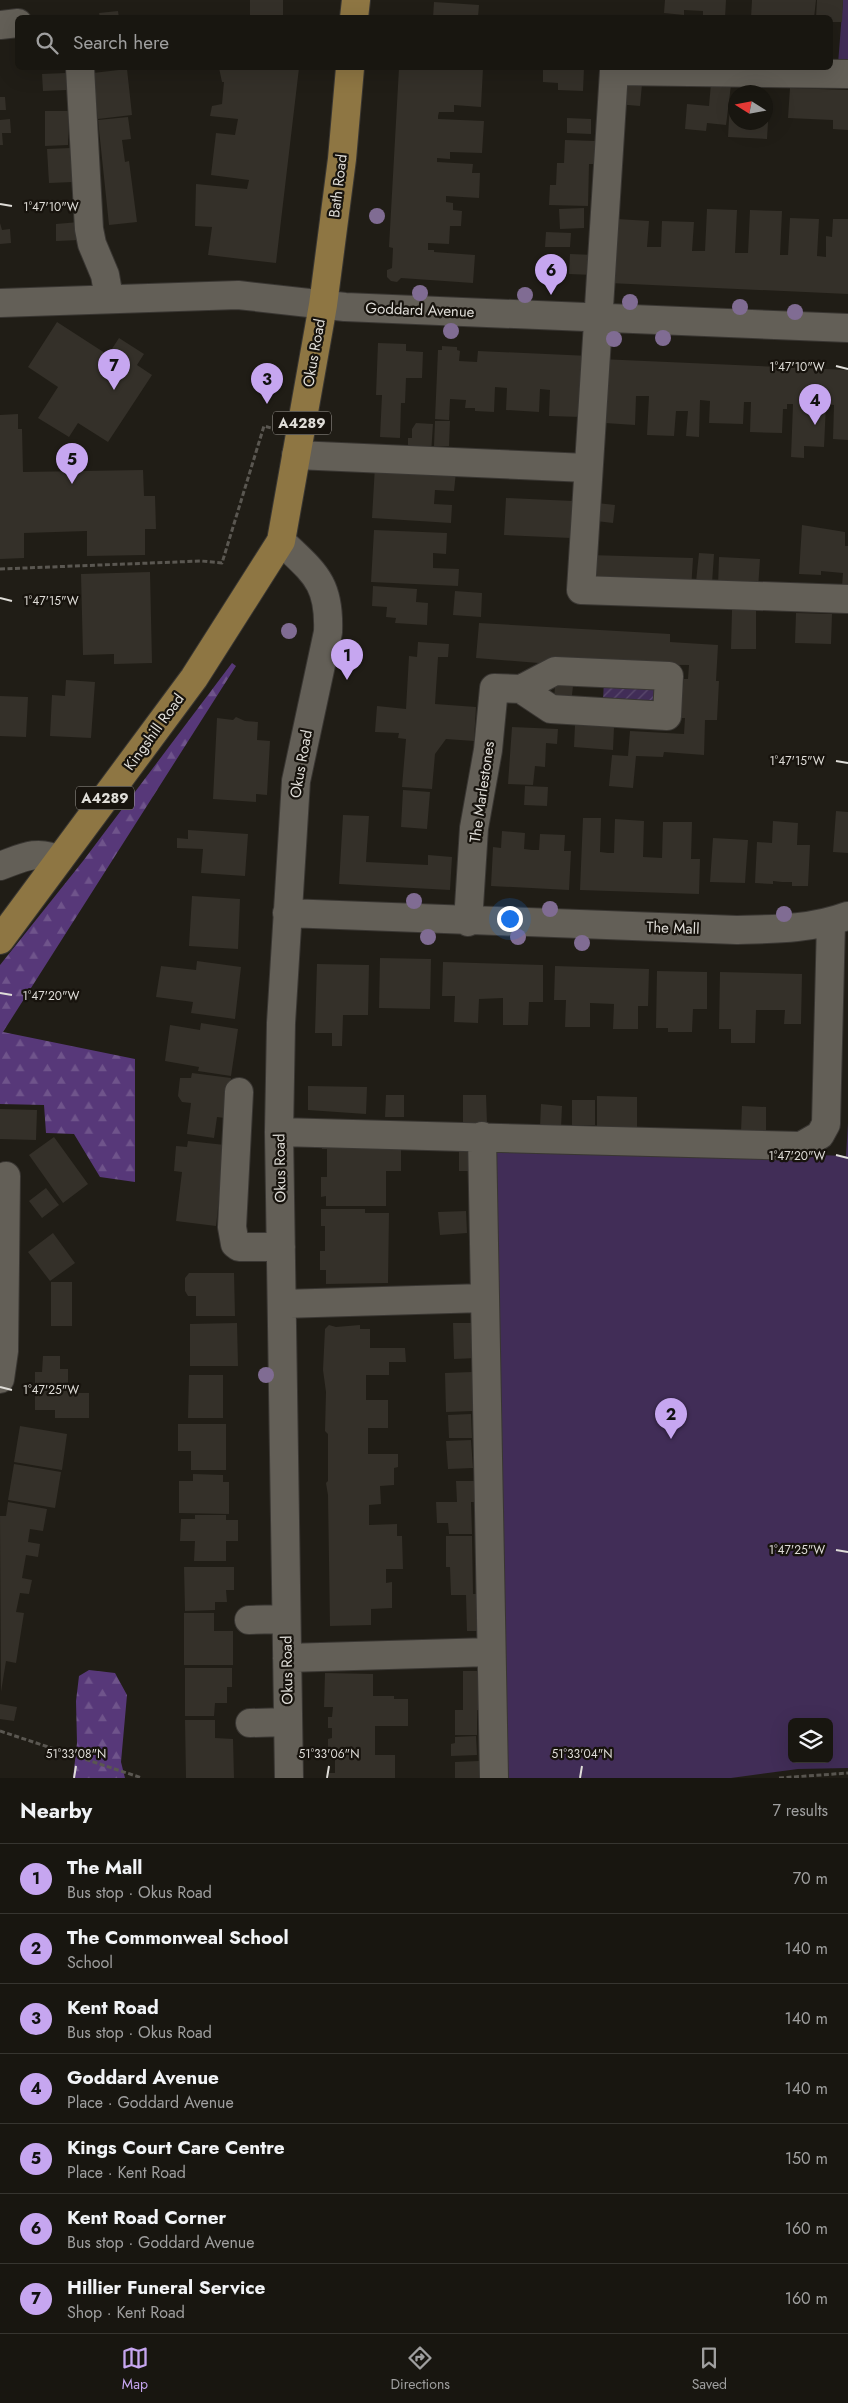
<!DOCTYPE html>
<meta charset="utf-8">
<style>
:root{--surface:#181610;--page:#211f19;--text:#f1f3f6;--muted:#9f9f9f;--line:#363530;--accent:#c6a6f0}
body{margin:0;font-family:Jost,sans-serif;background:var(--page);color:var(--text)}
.controls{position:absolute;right:15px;bottom:15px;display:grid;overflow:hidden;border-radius:8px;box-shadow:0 5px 20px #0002}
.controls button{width:45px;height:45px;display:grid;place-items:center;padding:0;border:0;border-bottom:1px solid var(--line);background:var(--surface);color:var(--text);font:25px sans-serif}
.compass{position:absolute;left:728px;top:85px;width:45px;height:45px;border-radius:50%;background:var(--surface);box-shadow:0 5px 20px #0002;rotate:281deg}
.you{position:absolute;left:509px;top:918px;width:18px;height:18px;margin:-12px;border:4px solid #fff;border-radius:50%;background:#1a73e8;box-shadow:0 0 0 8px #1a73e833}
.badge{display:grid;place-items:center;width:32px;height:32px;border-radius:50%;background:var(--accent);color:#111;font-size:16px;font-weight:700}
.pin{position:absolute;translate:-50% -41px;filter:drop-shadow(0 1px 2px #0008)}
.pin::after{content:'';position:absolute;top:26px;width:18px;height:15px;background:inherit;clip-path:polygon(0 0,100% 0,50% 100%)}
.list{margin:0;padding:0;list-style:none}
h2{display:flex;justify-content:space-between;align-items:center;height:65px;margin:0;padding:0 20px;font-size:21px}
h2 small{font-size:16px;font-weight:400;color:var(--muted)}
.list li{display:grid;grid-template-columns:32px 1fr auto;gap:15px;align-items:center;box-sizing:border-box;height:70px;padding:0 20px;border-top:1px solid var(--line)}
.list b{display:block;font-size:19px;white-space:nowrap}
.list p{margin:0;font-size:16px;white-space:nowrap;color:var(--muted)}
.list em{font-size:16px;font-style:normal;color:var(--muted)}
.icon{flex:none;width:28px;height:28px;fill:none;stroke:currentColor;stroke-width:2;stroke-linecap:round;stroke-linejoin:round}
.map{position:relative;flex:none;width:848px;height:1778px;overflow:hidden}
.search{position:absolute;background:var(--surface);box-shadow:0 5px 20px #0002;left:15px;right:15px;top:15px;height:55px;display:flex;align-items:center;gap:12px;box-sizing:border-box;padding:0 18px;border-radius:8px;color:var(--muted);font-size:19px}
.sheet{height:555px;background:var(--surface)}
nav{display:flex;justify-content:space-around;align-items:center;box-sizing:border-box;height:70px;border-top:1px solid var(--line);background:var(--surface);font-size:14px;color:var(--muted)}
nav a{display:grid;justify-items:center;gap:2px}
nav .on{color:var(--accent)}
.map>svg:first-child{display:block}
.grass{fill:#412d57;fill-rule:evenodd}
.forest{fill:url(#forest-firs)}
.garden{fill:url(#garden-furrows)}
.building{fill:#343029}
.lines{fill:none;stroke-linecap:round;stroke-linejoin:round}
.minor-casing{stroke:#393632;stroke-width:30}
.major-casing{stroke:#393632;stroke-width:30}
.path{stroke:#5a5751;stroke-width:3;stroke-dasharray:5 2.5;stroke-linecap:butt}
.minor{stroke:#635f57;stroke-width:28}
.major{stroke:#8e7643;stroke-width:28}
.tree{fill:#806c93}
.ticks{fill:none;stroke:#dfddd8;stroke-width:2}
.labels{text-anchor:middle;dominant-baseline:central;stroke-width:4.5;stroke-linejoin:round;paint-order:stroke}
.shield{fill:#17130d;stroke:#a3a09b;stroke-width:1}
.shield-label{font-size:14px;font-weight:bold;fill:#dfddd8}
.street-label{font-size:15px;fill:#dfddd8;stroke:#17130d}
.ticks-label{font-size:12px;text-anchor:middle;fill:#dfddd8;stroke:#17130d;stroke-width:4.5;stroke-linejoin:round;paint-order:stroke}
</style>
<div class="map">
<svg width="848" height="1778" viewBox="0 0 848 1778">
<defs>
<pattern id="forest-firs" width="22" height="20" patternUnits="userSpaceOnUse" patternTransform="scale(1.25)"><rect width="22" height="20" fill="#573879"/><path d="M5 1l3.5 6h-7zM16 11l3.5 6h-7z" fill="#6f548b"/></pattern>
<pattern id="garden-furrows" width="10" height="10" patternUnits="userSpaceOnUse" patternTransform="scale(1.25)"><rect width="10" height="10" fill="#412d57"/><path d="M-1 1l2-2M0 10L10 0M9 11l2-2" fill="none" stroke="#5c4b6e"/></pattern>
</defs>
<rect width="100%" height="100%" fill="#201d16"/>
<path class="grass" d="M843,0h5v64h-10z
M848,1123v645l-50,1 -67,9h-233l-9,-625 7,-10 350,13zM792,1722h37v37h-37z"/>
<path class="forest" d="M232,663l4,3 -233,366 132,27v123l-35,-5 -26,-43 -28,-1 -2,-28 -44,-1v-139l83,-104z
M89,1670l26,3 12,22 -6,67 4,16h-52l4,-35 -1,-42 3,-25z"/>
<path class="garden" d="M604,681l53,8 2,7 -8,11 -48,-7z"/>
<path class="building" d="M250,0h33v15h-33z
M665,0h61l-1,18 -22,-1v-6l-19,-1v5l-20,-2z
M752,0h64l-2,18h-63z
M817,0h26l-1,22h-12v-4h-14z
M434,2l45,3 -1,12 -19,-2v3h-26z
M118,11l1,7h-19l-1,-5z
M219,68h80l-23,195 -68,-8 4,-28 -17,-1 1,-42 51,5 2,-9 -38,-5 5,-42 19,2 3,-16 -28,-3 2,-10 10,-2 2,-22h-2z
M399,68h84l-2,39 -27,-2v7h-15l-1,4v3l46,2 -2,32 -32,-1v7l-13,-1v4l36,2 -1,9h8l-1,25 -33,-2v6l7,1v7l9,1 -1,15h-11l-1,18 -21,-1v7h6v2l41,3 -2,28 -72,-5 -4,4 -6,-1 -4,-4v-7l5,-2 1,-20 -4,-1z
M543,68h41l-1,23 -25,-1v-7l-15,-1z
M127,69l5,46 -34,4 -5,-46z
M66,73l1,17 -24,1 -1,-17z
M617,83l25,1 -2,22 -24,-2z
M711,83l20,2 -5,40 -19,-2 -1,8 -21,-2 2,-25 22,2z
M790,88l58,2v40l-15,-1v-9l-45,-2z
M0,97h5l1,13h-6z
M730,102l6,1v19h30v-17h3l-2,34 -39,-2z
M45,111h24l-1,34 -23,1z
M128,117l3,22 -9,1 3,22 4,-1 8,61 -28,3 -11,-105z
M567,118l24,1v15l-24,-1z
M10,119l1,14h-9l1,12h-3v-25z
M565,140l30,1 -1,23h-5l-1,42 -39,-1 1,-20h6l1,-22h7z
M71,148l2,34 -24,1 -2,-34z
M584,208v20l-24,1 -1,-20z
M707,209l30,1 -2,43h13l2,-43 32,1 -2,44h8l2,-37 29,1 -2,37 9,1v-21l6,1 1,-18h15v75l-239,-11 8,-64 32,2 -2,26h14l1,-26 32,1 -2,29h13z
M79,222l1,18 -24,1v-17z
M0,223l2,7 8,-1 1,14 -11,1z
M546,232l25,1 -1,14h-25z
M570,254l24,1v20l-25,-1z
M57,322l51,33 11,-17 25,16 -7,11 15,10 -44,67 -30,-19 -9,14 -31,-19 20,-31 -30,-20z
M378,343l28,1v7l17,1 -1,26h-16l-1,25h-4l-1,35 -20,-1 2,-42h-6z
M442,346l15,1v3l3,1 -1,10 18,1 1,-11 112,5 -9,61 -32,-1 1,-26 -10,-1 -1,23 -33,-2 1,-22 -12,-1 -1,25 -19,-1v-3h-10l1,-8 -16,-1 -1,21 -14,-1 3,-69h4z
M600,359l248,11v70l-15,-1 1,-34 -8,-1 -2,43 -20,-1v12l-13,-1 2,-53h-6v5h-4l-1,24 -32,-1 1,-30h-7l-1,22 -34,-1 1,-22 -10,-1 -1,37 -13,-1 2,-25h-12l-2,25 -27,-1 2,-39h-13l-1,29 -30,-2z
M18,414v15h4l1,43 120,-2 1,26h11l1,33h-11v26l-58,1v-25l-63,2v25l-24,1v-144z
M435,421h15l-1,25h-15z
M416,423l17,1 -2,30 -23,-1v-15h4v-9z
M375,466l81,6 -2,19 -19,-1 -1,14 18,1 -1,18 -79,-5z
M506,498l67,3 -2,37 -67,-3z
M597,503l18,2 -2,18 -17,-2z
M802,525l43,7v14h3v41l-6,-1 1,-13 -22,-2v4l-22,-1z
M374,530l73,3 -1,21 -13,-1v15l26,1 -1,17 -87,-4z
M699,553l15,1 -2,29 -16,-1z
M589,555l104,3 -2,32 -92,-4 -10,-13z
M719,557l41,2 -2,30 -40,-2z
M150,572l2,91 -38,1v-10l-31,1 -2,-81z
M373,586l44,3 -1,13 12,1 -1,22 -32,-2 1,-5 -10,-1 1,-10 -15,-1z
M455,591l27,2 -1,24 -28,-2z
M732,610h24v39h-25z
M796,613l36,1 -1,30 -36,-1z
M479,623l191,11v8l48,3 -2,36h3l-2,39h-12l-1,35 -40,-3 -1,5 -27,-1 -3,32 -24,-2 3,-31 16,1 2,-25 54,3 1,-16h-4l1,-20 2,-19h4l1,-14 -138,-1 -75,-6z
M418,642l31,2 -1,13h-10l-3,47 41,3 -2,34 -28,-2 -11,15 -3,35 -30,-2 4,-48 -8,-1 1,-5 -24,-1 2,-26 29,3 3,-53 8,1z
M66,680l29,2 -4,56 -41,-2 2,-41 13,1z
M555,685l18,1 -2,18 -17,-2z
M0,696l28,1 -2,40 -26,-1z
M236,717l9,4 13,1 -1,18 13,1 -3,54 -11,-1v8l-43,-3 4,-81 16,2z
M575,725l39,2 -1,23 -39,-3z
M512,727l46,2 -1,15 -11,-1 -1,24 -10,-1 -2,19 -25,-1z
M525,786l23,1 -1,19 -23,-1z
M403,790l27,2 -3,37 -26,-2z
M836,811l12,1v41l-15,-1z
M343,815l26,1 -3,46 62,3v-10l24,2 -2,33 -111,-6z
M583,818h18l-1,34 8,1h6l1,-34 29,2 -1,36 19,1 1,-36h29l-1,37h9l-1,35 -119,-4z
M773,821l25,2 -1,22h13l-2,41h-16v-4h-10l-9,-1v3l-18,-1 2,-41 15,1z
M188,830l60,4 -3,42 -44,-3 2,-24 -26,-1v-10l11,1z
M502,831l23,2 -1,16 8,1h7l1,-16 25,1 -1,16h7l-2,39 -78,-4 2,-39 8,1z
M713,838l35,2 -3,43 -35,-1z
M192,896l48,3 -2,50 -49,-3z
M380,958l51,1 -1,50 -51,-1z
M197,961l44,6 -6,52 -44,-6 2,-11 -37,-5 5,-31 35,4z
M443,962l100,3v37h-14l-1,23h-25v-27l-24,1 -1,24 -24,-1 1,-26h-13z
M317,964l52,1 -1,50h-25l-1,31h-10v-13h-17z
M555,966l94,3 -1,37h-10v23h-25l1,-25 -24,-1v24h-25l1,-27h-12z
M657,971l50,1v37h-14l-1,23h-24v-4h-12z
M720,972l82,2 -1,50h-17l1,-14h-29l-1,33h-24v-14h-12z
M201,1023l37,6 -7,47 -33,-5 1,-4 -34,-6 5,-36 30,5z
M192,1073l39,5 -6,40 -8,-1 -3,21 -27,-4 4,-31 -9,-1 -4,-6 2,-18h11z
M308,1086l59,1 -1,27 -58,-4z
M386,1095h18v22h-19z
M463,1095h23l1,29h-24z
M597,1096l40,1v31l-40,-1z
M572,1100h23v25h-23z
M541,1104l21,2 -1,23 -21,-1z
M742,1106l24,1v26l-25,-1z
M0,1109l37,1 -1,30 -36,-1z
M54,1137l34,47 -25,19 -34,-48z
M322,1137l79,5v29h-15v35h-60v-10l-5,1v-20h6v-28h-5z
M188,1141l37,4 -9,81 -40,-5 6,-49 -8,-1 2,-25 11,1z
M459,1148h16v23h-16z
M46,1188l13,17 -17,13 -13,-17z
M321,1209h44v4h24l-1,70 -62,1v-14h-6v-19h5v-25h-4z
M466,1211l1,22 -27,2 -2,-23z
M53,1233l22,30 -25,18 -22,-29z
M189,1273h45l1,43h-39v-20h-8l-3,-5v-13z
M51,1282h21v44h-21z
M237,1323l1,43h-48v-42z
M453,1323h24v35l-23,1z
M329,1325l7,2 24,-2v4h10v19h35l1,14h-17v13h-23v25h22v28h-20v26h30v13l-4,1v17l-14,1 1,18 -12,1v20l28,-1v12h5l1,33h-17v14l6,-1v26l-21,1v16l-41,1 -2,-131 -2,-12 2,-2v-47l-3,-3 1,-39 -3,-22 2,-41z
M43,1356h17v13h8v24h21v25h-34v-8h-20v-38h7z
M472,1372l1,39 -27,1 -1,-39z
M189,1375h34v43h-35z
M471,1414l1,24h-23l-1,-23z
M178,1424h48v46h-35v-19h-13z
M20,1426l47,8 -5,36 -48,-8z
M471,1440l2,28 -25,1 -2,-28z
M14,1464l47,8 -6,36 -47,-8z
M193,1474l30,1v7h6v32l-50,-1v-32h14z
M456,1481h20v21h-5l1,32h-23l-1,-11h-11l-1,-21h21z
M8,1502l39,7 -4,22 -13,-2 -2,13 12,2 -2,13 -12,-2 -4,23 10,2 -3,14 -9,-1 -4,19 8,1 -8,50 -10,-2 -5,31 -1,-176h6z
M195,1515h31v5h12v21h-12v20h-32l1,-20h-15l1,-22h14z
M446,1536h26l1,58h8l1,37h-15l-1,-36h-15l-1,-28h-4z
M184,1567h50v23h-8l1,12h-12v8l-30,1z
M184,1613h30v18h19v34h-49z
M185,1668h47v19h-5v16h-12l-1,13h-29z
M463,1671h21l1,39h-8v25h-22v-25h8z
M325,1673l48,1v22h21v3h14v27h-33v29h20v23h-66v-5h6v-21l-7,1v-14l4,-1v-10h-4v-11h4l1,-10h-9z
M0,1704l17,3 -3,14 -14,-2z
M185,1720h30v18l18,1 1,39h-48z
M476,1736l1,19 -26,1v-12l4,-1v-6z
M479,1761l1,17h-25v-16z"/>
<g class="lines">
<defs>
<path id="minor" d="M0,25l18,-2
M80,68l9,161 3,15 13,31 4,23
M848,74l-234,-3 -33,519 267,9
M0,303l238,-8 107,12 503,21
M296,455l291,13
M281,541c33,32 49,41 47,91l-32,149 -15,242 -2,109 10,646
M0,866c22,-8 37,-17 59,-6
M287,913l450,17c37,-1 75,-1 110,-14
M468,922l6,-94 14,-78 6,-62 27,1 30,20 116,7 2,-40 -114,-5 -34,18
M239,1092l-7,135 3,17 4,3h42
M279,1132l522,14 19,-11 6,-11 5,-202
M482,1136l12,642
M282,1304l202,-6
M0,1379l4,-28 2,-175
M249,1620l37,-1
M287,1658l203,-6
M250,1723l38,-1"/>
<path id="major" d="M354,18l2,-18
M0,940l194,-262 87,-137 42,-236 19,-146 8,-91"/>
</defs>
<use href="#minor" class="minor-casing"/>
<use href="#major" class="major-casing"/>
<path class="path" d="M0,569l201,-8 21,2 42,-137 11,3
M0,1731l142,47
M779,1778l69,-5"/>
<use href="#minor" class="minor"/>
<use href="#major" class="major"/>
</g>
<g class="tree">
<circle cx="377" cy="216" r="8"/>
<circle cx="420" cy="293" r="8"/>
<circle cx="525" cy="295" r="8"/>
<circle cx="630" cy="302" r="8"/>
<circle cx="740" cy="307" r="8"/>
<circle cx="795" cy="312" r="8"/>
<circle cx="451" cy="331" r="8"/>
<circle cx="663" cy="338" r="8"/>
<circle cx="614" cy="339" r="8"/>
<circle cx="289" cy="631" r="8"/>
<circle cx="414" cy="901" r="8"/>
<circle cx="550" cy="909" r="8"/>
<circle cx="784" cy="914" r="8"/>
<circle cx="428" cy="937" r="8"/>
<circle cx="518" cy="937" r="8"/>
<circle cx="582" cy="943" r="8"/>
<circle cx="266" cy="1375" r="8"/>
</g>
<path class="ticks" d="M0,204l12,2M836,366l12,3M0,598l12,3M836,761l12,2M0,993l12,2M836,1155l12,3M0,1387l12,3M836,1550l12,2M74,1778l2,-12M327,1778l2,-12M580,1778l2,-12"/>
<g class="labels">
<g class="shield">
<rect x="273" y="411.5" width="58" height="23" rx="4"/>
<rect x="76" y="786.5" width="58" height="23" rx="4"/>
</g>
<g class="shield-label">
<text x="302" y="423">A4289</text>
<text x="105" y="798">A4289</text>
</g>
<g class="street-label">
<text transform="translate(338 186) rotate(-83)">Bath Road</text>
<text transform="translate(420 310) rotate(2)">Goddard Avenue</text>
<text transform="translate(314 353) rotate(-80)">Okus Road</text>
<text transform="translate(154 732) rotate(-54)">Kingshill Road</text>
<text transform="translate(301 764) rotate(-80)">Okus Road</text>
<text transform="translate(482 792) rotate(-82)">The Marlestones</text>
<text transform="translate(673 928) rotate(2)">The Mall</text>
<text transform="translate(280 1168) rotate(-91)">Okus Road</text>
<text transform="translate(287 1670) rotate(-91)">Okus Road</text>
</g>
</g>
<g class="ticks-label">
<text x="51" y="211">1°47'10"W</text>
<text x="797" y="371">1°47'10"W</text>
<text x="51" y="605">1°47'15"W</text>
<text x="797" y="765">1°47'15"W</text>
<text x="51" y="1000">1°47'20"W</text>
<text x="797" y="1160">1°47'20"W</text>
<text x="51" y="1394">1°47'25"W</text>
<text x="797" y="1554">1°47'25"W</text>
<text x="76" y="1758">51°33'08"N</text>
<text x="329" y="1758">51°33'06"N</text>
<text x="582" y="1758">51°33'04"N</text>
</g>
</svg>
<div class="controls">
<button><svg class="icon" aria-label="layers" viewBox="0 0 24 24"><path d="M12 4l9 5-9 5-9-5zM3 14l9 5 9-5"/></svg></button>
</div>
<svg class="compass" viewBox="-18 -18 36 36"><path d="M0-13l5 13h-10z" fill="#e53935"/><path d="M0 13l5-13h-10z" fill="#9f9f9f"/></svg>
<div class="you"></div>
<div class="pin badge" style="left:347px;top:680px">1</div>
<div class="pin badge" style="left:671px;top:1439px">2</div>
<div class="pin badge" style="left:267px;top:404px">3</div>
<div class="pin badge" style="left:815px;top:425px">4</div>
<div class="pin badge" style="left:72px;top:484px">5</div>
<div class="pin badge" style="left:551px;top:295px">6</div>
<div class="pin badge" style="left:114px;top:390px">7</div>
<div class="search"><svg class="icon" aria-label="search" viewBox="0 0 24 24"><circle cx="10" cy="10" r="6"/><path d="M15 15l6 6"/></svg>Search here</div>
</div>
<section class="sheet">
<h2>Nearby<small>7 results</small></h2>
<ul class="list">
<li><span class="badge">1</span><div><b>The Mall</b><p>Bus stop · Okus Road</p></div><em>70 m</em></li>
<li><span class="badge">2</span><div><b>The Commonweal School</b><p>School</p></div><em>140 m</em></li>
<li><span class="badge">3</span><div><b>Kent Road</b><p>Bus stop · Okus Road</p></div><em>140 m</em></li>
<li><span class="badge">4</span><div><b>Goddard Avenue</b><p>Place · Goddard Avenue</p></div><em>140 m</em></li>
<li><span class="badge">5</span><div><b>Kings Court Care Centre</b><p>Place · Kent Road</p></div><em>150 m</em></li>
<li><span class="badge">6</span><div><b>Kent Road Corner</b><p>Bus stop · Goddard Avenue</p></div><em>160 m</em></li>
<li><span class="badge">7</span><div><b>Hillier Funeral Service</b><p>Shop · Kent Road</p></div><em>160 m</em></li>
</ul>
</section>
<nav>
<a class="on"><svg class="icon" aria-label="map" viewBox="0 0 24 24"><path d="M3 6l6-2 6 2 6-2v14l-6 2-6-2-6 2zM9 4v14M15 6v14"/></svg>Map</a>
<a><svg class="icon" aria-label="directions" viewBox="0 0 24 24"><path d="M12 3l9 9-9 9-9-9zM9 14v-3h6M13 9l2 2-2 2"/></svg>Directions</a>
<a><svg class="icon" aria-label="saved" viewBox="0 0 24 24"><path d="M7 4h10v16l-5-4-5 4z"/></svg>Saved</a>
</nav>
